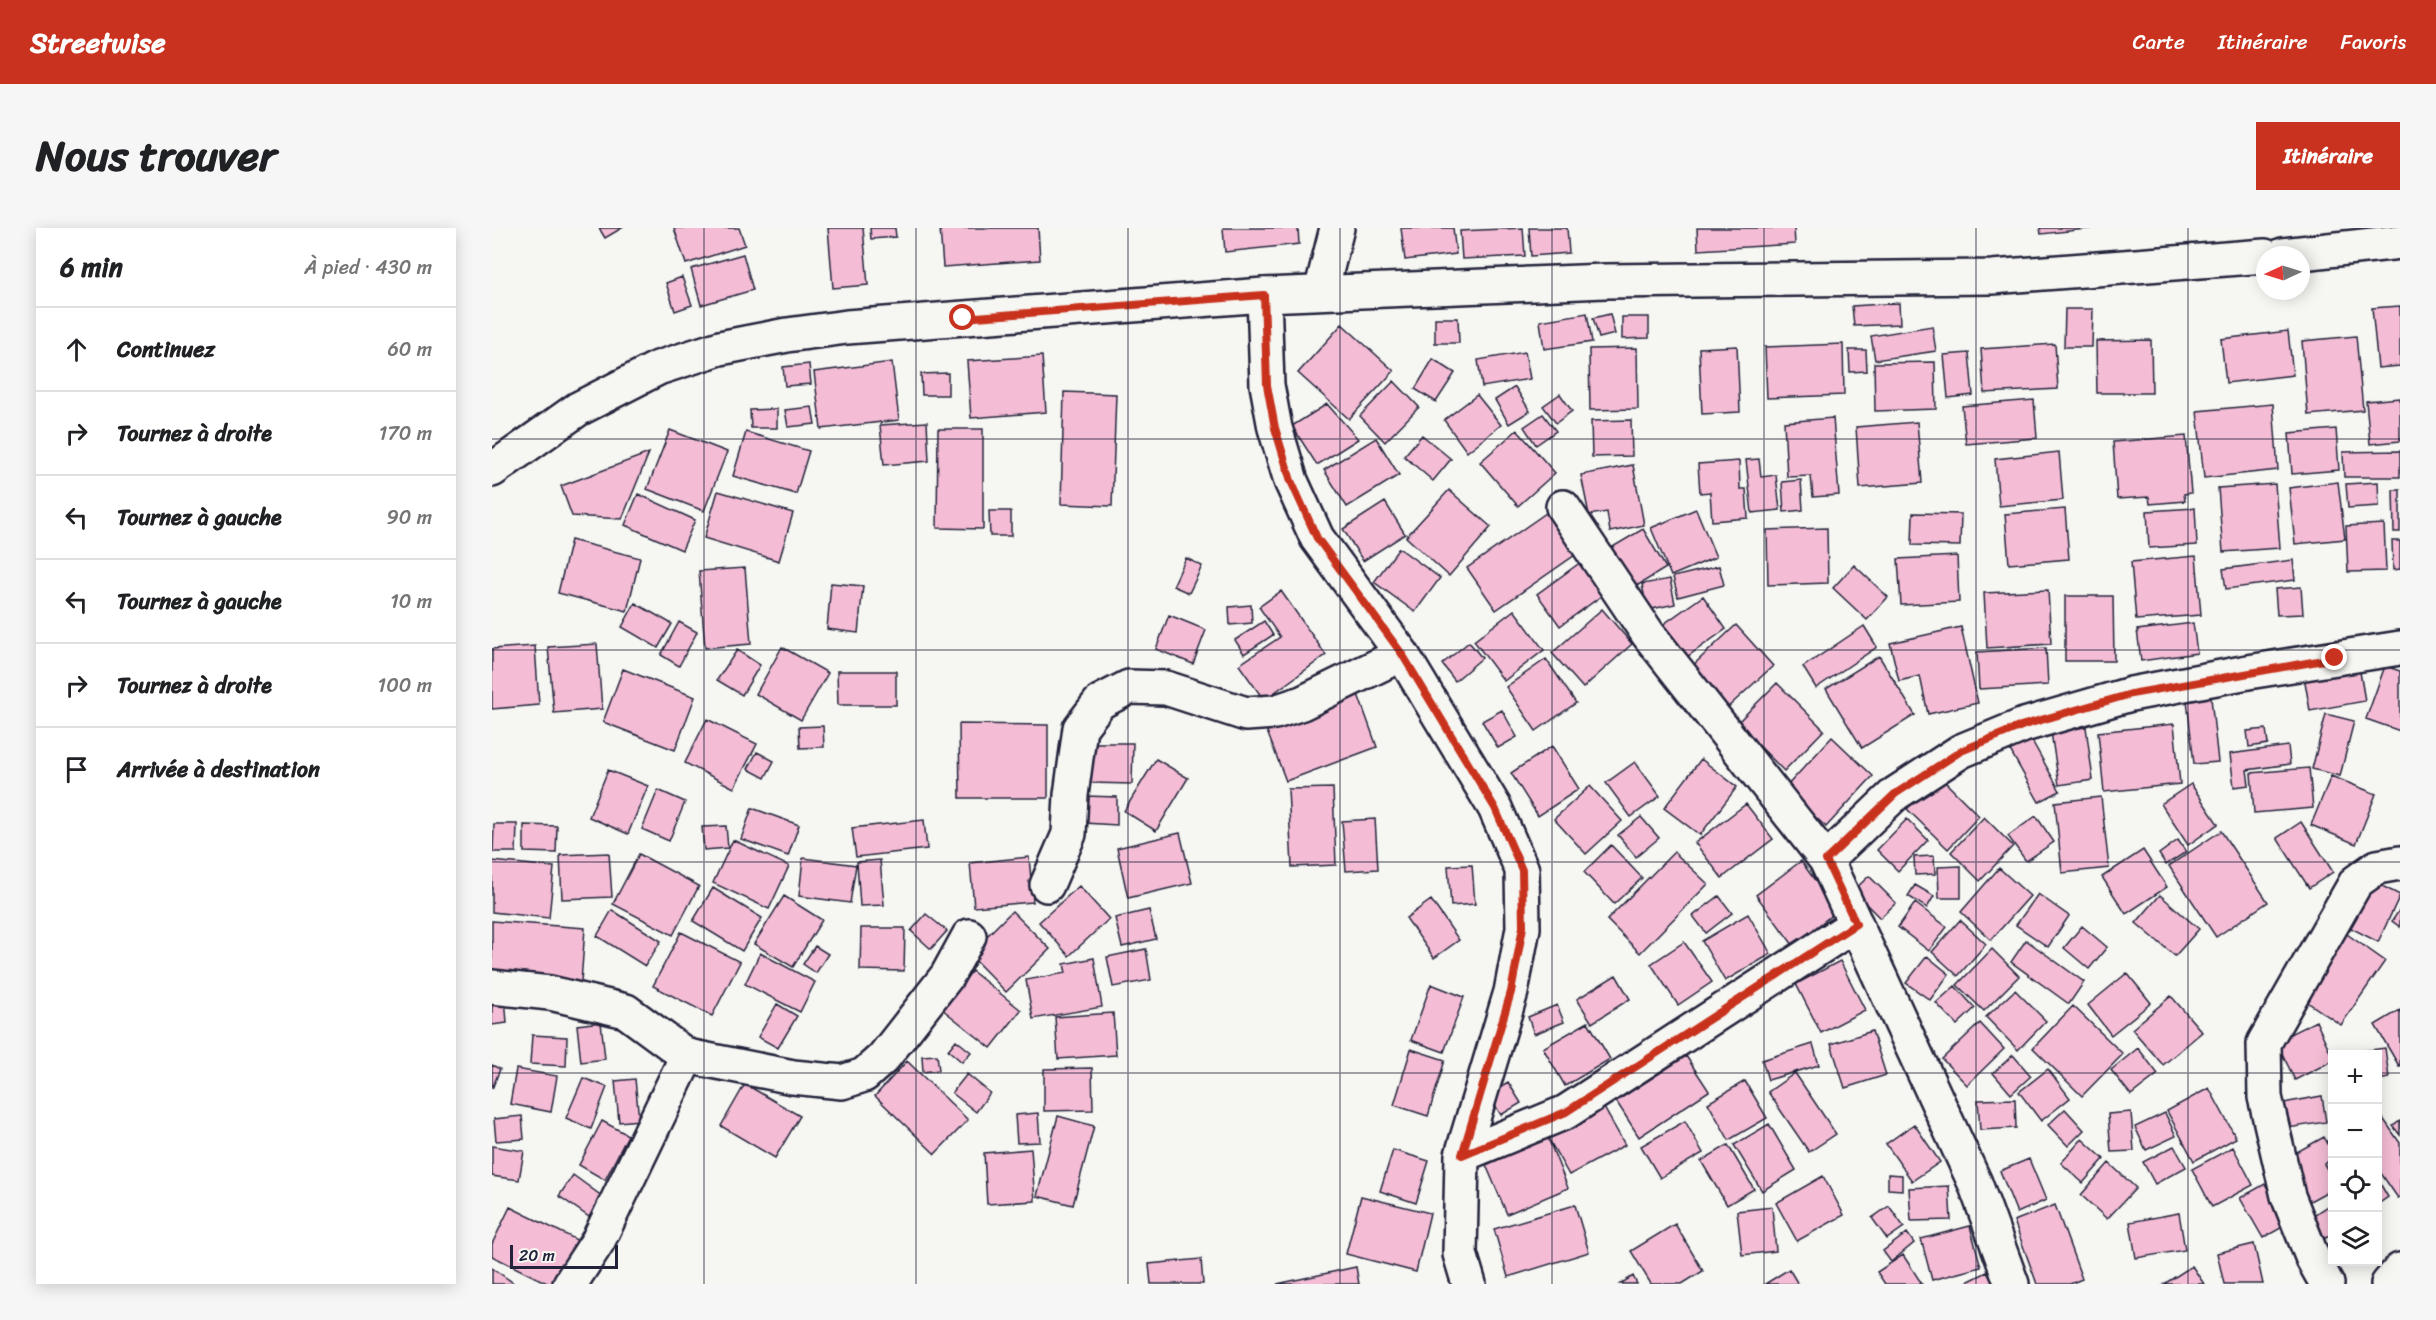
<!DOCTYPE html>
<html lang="fr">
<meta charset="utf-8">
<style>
:root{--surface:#fff;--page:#f6f6f6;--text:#202124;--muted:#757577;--line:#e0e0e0;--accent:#c8321e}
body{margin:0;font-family:Sriracha,sans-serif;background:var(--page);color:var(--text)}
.controls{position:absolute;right:18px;bottom:18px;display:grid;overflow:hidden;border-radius:0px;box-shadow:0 3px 15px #0003}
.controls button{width:54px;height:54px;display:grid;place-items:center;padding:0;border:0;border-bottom:2px solid var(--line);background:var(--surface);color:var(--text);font:30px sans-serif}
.compass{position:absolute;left:1764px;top:18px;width:54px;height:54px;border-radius:50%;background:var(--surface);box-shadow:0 3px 15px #0003;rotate:266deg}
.scale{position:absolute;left:18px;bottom:15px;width:108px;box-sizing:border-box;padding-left:6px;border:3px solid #22223b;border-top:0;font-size:16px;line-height:21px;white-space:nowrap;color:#22223b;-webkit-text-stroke:4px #f6f6f2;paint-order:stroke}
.stop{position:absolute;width:18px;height:18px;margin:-14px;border:4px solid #c8321e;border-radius:50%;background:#fff}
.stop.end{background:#c8321e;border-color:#fff;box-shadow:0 2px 6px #0008}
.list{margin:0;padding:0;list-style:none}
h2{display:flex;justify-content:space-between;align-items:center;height:78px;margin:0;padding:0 24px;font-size:26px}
h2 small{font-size:20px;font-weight:400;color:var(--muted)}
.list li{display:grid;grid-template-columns:39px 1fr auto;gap:18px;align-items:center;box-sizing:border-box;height:84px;padding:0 24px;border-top:2px solid var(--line)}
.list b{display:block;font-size:22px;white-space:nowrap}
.list em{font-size:20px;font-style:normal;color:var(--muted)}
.icon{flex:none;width:33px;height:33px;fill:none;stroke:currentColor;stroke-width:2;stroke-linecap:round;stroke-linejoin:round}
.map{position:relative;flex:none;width:1908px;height:1056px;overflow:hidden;border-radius:0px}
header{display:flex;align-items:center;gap:36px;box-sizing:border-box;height:84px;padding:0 30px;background:var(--accent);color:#fff}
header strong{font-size:28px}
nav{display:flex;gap:33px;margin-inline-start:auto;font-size:21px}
.intro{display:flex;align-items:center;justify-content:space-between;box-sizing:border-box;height:144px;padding:0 36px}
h1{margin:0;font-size:42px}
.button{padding:15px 27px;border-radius:0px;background:var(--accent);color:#fff;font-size:21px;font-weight:700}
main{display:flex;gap:36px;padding:0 36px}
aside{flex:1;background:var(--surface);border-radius:0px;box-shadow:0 3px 15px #0003}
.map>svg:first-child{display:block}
.building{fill:#f4bdd5;stroke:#22223b;stroke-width:1.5}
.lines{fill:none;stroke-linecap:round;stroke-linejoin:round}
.street-casing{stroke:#22223b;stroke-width:38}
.secondary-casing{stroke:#22223b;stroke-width:38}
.street{stroke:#f6f6f2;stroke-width:33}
.secondary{stroke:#f6f6f2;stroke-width:33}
.route{stroke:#c8321e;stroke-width:8}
.grid{fill:none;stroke:#22223b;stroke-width:1.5;stroke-opacity:0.55}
</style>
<header>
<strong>Streetwise</strong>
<nav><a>Carte</a><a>Itinéraire</a><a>Favoris</a></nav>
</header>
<div class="intro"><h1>Nous trouver</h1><a class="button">Itinéraire</a></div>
<main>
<aside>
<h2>6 min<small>À pied · 430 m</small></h2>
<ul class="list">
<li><svg class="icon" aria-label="ahead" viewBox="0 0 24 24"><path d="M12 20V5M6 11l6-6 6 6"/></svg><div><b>Continuez</b></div><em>60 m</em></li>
<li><svg class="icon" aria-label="right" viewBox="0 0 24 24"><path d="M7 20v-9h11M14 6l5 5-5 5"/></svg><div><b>Tournez à droite</b></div><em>170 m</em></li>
<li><svg class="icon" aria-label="left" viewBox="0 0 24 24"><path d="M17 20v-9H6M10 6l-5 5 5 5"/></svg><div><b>Tournez à gauche</b></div><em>90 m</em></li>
<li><svg class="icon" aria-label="left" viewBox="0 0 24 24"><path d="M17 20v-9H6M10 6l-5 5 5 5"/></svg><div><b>Tournez à gauche</b></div><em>10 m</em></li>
<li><svg class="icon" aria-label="right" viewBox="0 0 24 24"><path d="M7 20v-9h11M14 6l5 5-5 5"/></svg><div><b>Tournez à droite</b></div><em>100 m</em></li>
<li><svg class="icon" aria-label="arrive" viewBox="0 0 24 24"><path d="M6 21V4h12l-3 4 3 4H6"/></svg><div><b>Arrivée à destination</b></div></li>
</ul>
</aside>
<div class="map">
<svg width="1908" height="1056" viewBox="0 0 1908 1056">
<rect width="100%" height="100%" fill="#f6f6f2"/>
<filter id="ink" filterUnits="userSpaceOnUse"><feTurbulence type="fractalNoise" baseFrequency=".0167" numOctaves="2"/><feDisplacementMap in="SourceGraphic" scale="12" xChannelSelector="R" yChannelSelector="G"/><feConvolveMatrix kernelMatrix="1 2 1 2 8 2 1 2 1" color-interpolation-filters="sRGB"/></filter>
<g filter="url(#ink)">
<path class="building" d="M107,0h23l-17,10z
M182,0h65l6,17 -59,19z
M336,0h35l5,57 -35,3z
M378,0h25l1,9 -25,2z
M448,0h98l2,32 -97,7z
M731,0h75l1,16 -74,8z
M909,0h52l3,26 -51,6z
M1031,0l2,28 -63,3 -2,-28z
M1037,0h38l2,25 -38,3z
M1205,0h97l1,16 -97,6z
M1548,0h56l-55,6z
M251,26l10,36 -52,15 -10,-36z
M190,49l10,28 -17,6 -9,-28z
M1407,75l1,21 -46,2 -2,-20z
M1908,78v60l-22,2 -6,-60z
M1573,81h28l-1,38h-28z
M1095,85l5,29 -48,7 -4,-28z
M1118,86l5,20 -16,4 -6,-20z
M1130,89h27v21l-27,1z
M943,90h23l1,25h-24z
M850,96l52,47 -45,48 -51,-46z
M1440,98l4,25 -61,9 -4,-24z
M1796,103l5,44 -67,8 -5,-44z
M1864,108l7,74 -55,5 -6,-74z
M1659,112l1,53h-55l-1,-52z
M1351,116l1,51 -77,3 -2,-51z
M1563,116l3,45 -74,4 -3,-44z
M1245,118l3,66 -38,2 -3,-66z
M1145,120l1,61 -48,1 -1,-61z
M1357,122h17l1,21 -17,1z
M1033,124l5,27 -48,8 -4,-27z
M1477,125l4,42 -25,3 -4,-43z
M550,128l4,56 -75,6 -4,-57z
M941,131l22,14 -19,29 -21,-13z
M400,134l7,58 -78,9 -7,-57z
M1443,134l1,47 -61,2 -1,-48z
M317,136l2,20 -26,2 -2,-19z
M456,145v22h-26l-1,-21z
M902,153l25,26 -34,35 -25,-26z
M1023,159l15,24 -21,13 -14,-24z
M572,164l52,2 -4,112 -51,-2z
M1068,166l12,17 -16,12 -13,-17z
M985,167l24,30 -34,27 -23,-32z
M1908,170v43l-30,3 -4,-43z
M1542,172l3,38 -71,6 -4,-38z
M835,176l31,35 -41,26 -25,-39z
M1781,176l5,66 -74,8 -7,-67z
M320,179l3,17 -27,3 -3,-17z
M285,181v19h-26l-1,-18z
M1051,186l13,17 -20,14 -12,-18z
M1341,190l6,77 -26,2 -2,-21 -24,1 -3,-55z
M1139,192l1,36 -40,1 -1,-36z
M435,194l2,39 -45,4 -4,-40z
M1425,194l5,61 -62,5 -4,-61z
M446,201h45v100l-46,-1z
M1844,201l3,41 -47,4 -3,-41z
M178,202l57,22 -23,59 -57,-22z
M1025,202l38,43 -37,33 -38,-44z
M254,204l63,19 -13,43 -63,-18z
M930,207l29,24 -18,22 -29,-25z
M1694,208l5,57 -7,1 1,7 -35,3 -1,-7 -32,2 -4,-57z
M884,210l23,37 -52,32 -23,-37z
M1908,223v26h-56l-1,-25z
M1567,224l4,48 -64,6 -4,-47z
M157,225l-27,66 -50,-3 -11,-30z
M1267,231l2,18 15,-2 4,35 -28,3 -6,-53z
M1247,233l1,28h6l2,29 -36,3 -2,-29 -10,1 -2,-29z
M1141,237l11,60 -34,7 -3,-20 -18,3 -8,-40z
M1309,252l2,30 -19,2 -2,-30z
M1846,254l7,57 -50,5 -6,-56z
M1886,254l1,24 -31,2 -2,-24z
M1783,256l5,64 -57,4 -5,-64z
M957,262l42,37 -42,49 -43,-39z
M1901,262h7v42h-6z
M226,263l75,22 -14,48 -75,-23z
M146,266l57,26 -13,30 -57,-25z
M893,274l20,32 -42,27 -20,-32z
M1703,280l2,37 -48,3 -2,-37z
M1204,281l20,48 -45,19 -20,-48z
M1573,281l4,50 -60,5 -4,-50z
M497,283h22v25h-21z
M1054,285l29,42 -79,55 -29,-42z
M1421,285l48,1 -1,32 -48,-1z
M1892,296l2,47 -38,1 -2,-46z
M1335,300l1,55 -60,2 -1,-55z
M1151,301l23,39 -31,19 -24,-39z
M79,312l69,18 -13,53 -69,-18z
M1900,313h8v28l-7,1z
M907,320l41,30 -25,34 -41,-30z
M1465,328l2,46 -58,3 -3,-46z
M1704,328l5,59 -65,5 -5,-58z
M694,330l16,8 -13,27 -16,-7z
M1801,332l2,20 -69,9 -3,-20z
M1089,334l23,32 -44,32 -23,-32z
M1362,337l34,32 -21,23 -34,-32z
M1227,338l5,19 -46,12 -5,-20z
M253,340l6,76 -46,4 -6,-77z
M1178,351l5,25 -28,6 -5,-26z
M339,355l32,3 -5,47 -31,-4z
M1809,359l2,27 -26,1 -2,-26z
M1556,362l3,54 -64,4 -3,-55z
M789,363l45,64 -62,45 -25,-35 41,-28 -21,-30z
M1211,368l23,33 -42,30 -23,-33z
M1573,368h48l1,65h-49z
M143,375l37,21 -14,24 -36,-21z
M759,377l1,18 -22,2 -1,-18z
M1110,381l30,35 -49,44 -31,-35z
M1022,382l30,40 -40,31 -30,-40z
M677,387l37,15 -13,34 -37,-15z
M772,393l9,14 -29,19 -9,-14z
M187,394l18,10 -18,34 -18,-11z
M1701,395l4,30 -56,8 -4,-31z
M1244,397l37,41 -47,43 -37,-40z
M1372,398l13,21 -61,41 -13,-21z
M1469,399l17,76 -50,11 -8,-38 -21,5 -9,-38z
M977,414l13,16 -27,23 -13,-17z
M105,416l5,65 -48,4 -6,-66z
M43,418l4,59 -47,4v-60z
M290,419l46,26 -27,47 -45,-26z
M1554,420l2,37 -69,4 -2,-37z
M245,422l23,15 -18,30 -25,-15z
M1387,428l36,59 -53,33 -36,-59z
M1054,431l30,44 -40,28 -30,-44z
M1867,438l6,35 -55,10 -6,-35z
M1893,438l15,5v60l-34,-12z
M131,441l72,28 -20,53 -72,-28z
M345,443h59v34h-58z
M1285,455l47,47 -40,41 -47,-48z
M863,458l22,61 -91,34 -23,-60z
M1719,470l7,64 -24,2 -7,-64z
M1010,482l15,27 -19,11 -16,-27z
M1834,486l28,7 -14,55 -28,-7z
M215,491l50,25 -23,44 -49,-25z
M467,496l89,1v73h-88z
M1682,496l6,60 -76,8 -6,-60z
M331,498l1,21 -24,1 -1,-21z
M1594,499l7,53 -34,5 -8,-53z
M1774,501l2,15 -19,3 -2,-16z
M1340,509l41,39 -47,51 -41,-39z
M1539,511l29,52 -21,11 -29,-52z
M598,515h43l-1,41 -42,-1z
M1060,518l27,43 -41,27 -27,-43z
M1796,518l2,18 -43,6 2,15 -15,2 -4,-33z
M265,524l17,9 -9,17 -17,-9z
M664,531l32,19 -32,53 -32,-20z
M1209,531l36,28 -37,48 -36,-27z
M1143,534l25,34 -29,21 -25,-34z
M1817,540l4,40 -59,5 -3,-40z
M116,542l40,16 -20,48 -39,-17z
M1447,548l40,40 -31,33 -41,-40z
M1839,548l45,18 -20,50 -45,-19z
M1699,556l27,40 -30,21 -27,-41z
M1098,558l32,35 -36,33 -32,-35z
M841,560l3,77 -44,2 -4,-78z
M166,562l27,12 -16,39 -27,-12z
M593,568l32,1v28l-33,-2z
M1609,569l8,71 -47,5 -7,-71z
M1254,576l27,35 -51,39 -27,-35z
M260,580l47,17 -11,31 -47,-17z
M1544,588l18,26 -28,19 -18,-25z
M1149,589l18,21 -23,19 -18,-22z
M1492,589l29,29 -33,35 -29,-29z
M883,591l3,50 -32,2 -4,-50z
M1415,591l21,21 -30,31 -21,-21z
M432,592l3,29 -71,8 -4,-29z
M1809,594l32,50 -24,16 -32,-50z
M2,596h23l-1,28h-23z
M32,597l33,1 -1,27 -32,-1z
M234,598l2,22 -24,2 -2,-23z
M1729,603l47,71 -52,35 -47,-71z
M688,605l12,50 -64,15 -11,-50z
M241,612l56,26 -20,43 -56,-26z
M1686,612l8,12 -20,13 -7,-11z
M1119,617l31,33 -28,26 -30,-32z
M1651,622l24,37 -41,27 -24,-37z
M1182,624l34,32 -68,69 -33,-33z
M117,625l3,44 -50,2 -2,-44z
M147,626l60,32 -26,49 -60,-31z
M1442,628l1,18 -20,1 -1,-18z
M537,629l4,45 -59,5 -4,-44z
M311,630l53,7 -6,38 -51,-7z
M388,632l4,45 -24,1 -3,-44z
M0,633l62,6 -5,51 -57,-6z
M1309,633l36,50 -44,34 -37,-50z
M980,637l3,39 -24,2 -3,-40z
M1469,638v32h-22l-1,-31z
M1507,640l31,28 -39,44 -30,-28z
M1377,648l27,27 -16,15 -27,-27z
M1880,653l28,14 -22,47 -29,-15z
M1423,657l19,11 -7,12 -19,-12z
M587,658l30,33 -40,37 -30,-34z
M221,660l49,30 -20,33 -49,-30z
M1546,666l31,22 -21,31 -32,-22z
M1668,667l39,34 -24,27 -39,-33z
M292,668l38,24 -29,47 -39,-23z
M1227,668l13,17 -26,20 -13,-17z
M939,672l28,40 -25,18 -28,-40z
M1423,675l32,24 -18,24 -31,-24z
M1908,681v18l-8,-6z
M120,682l49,31 -16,25 -48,-30z
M657,682l7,29 -34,8 -7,-29z
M520,683l38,38 -44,43 -37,-38z
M434,686l21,17 -16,18 -20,-18z
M1256,686l23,40 -46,27 -23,-40z
M1468,692l26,24 -28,32 -26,-24z
M0,693l93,7 -4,54 -89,-6z
M1590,698l25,21 -18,22 -25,-21z
M369,700h44l-1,43 -44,-1z
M189,704l59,30 -28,54 -59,-30z
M1852,704l41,29 -44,64 -41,-28z
M1534,712l58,42 -15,22 -58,-42z
M1192,714l28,40 -34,23 -27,-41z
M323,718l13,8 -12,19 -13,-9z
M654,721l5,31 -38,7 -6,-30z
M1500,721l27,27 -35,35 -27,-26z
M268,725l55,29 -15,30 -55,-28z
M1435,728l22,18 -19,26 -24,-17z
M602,730l8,49 -69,12 -7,-39 40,-7 -2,-9z
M1348,733l25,49 -44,23 -25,-49z
M480,743l49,39 -30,38 -49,-39z
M1635,745l24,30 -40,32 -23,-30z
M1124,747l14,24 -38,24 -15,-24z
M939,756l33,13 -20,55 -33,-12z
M1463,758l20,22 -18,17 -21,-22z
M1523,762l31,31 -28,29 -32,-33z
M1679,768l31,36 -39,33 -31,-36z
M13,769l2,26 -15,2v-27z
M285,776l20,12 -19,32 -20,-11z
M1065,777l7,17 -30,12 -6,-17z
M1581,778l50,48 -41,42 -49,-48z
M1908,782v56h-1l-24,-41z
M621,785l3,42 -58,4 -3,-42z
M1824,793l16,35v5l-37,19 -19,-39z
M109,794l4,37 -24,3 -4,-37z
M1096,794l22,37 -45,27 -22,-38z
M1488,795l24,26 -37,36 -25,-26z
M1380,803l14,44 -41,13 -14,-44z
M40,807l35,2 -1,29 -36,-2z
M464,812l15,12 -9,10 -14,-12z
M1321,816l6,21 -51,15 -6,-20z
M1646,820l20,26 -27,21 -20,-25z
M1893,820l4,30 -11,2v-26h-38z
M919,821l34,11 -17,56 -34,-11z
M445,827l2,15 -16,2 -1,-16z
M1521,827l18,21 -20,18 -18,-21z
M1194,828l23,35 -70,46 -23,-36z
M415,833l61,59 -33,34 -60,-58z
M0,837l8,4 -8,20z
M600,840l1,42 -49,1v-42z
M24,841l41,7 -6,36 -41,-8z
M1556,841l22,29 -29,23 -22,-29z
M1303,845l41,61 -27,18 -41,-60z
M475,846l23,19 -14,19 -24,-19z
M91,850l24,9 -16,42 -25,-11z
M143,851l4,41 -20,2 -4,-41z
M1253,853l22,37 -38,22 -21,-37z
M1016,854l13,21 -20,12 -13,-21z
M253,856l55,32 -25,42 -54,-32z
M1717,860l27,50 -42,23 -27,-50z
M1830,868l4,26 -44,7 -4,-25z
M1523,871l1,29 -36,2 -2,-30z
M1111,878l22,39 -56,30 -22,-39z
M1573,881l19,21 -16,16 -20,-21z
M1886,883l22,32v54l-2,1 -20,-29z
M1639,884l3,39 -23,1 -3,-38z
M546,885l2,29 -23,1 -2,-28z
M1673,885l11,23 -30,14 -11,-23z
M30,888l2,23 -28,2 -2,-22z
M566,888l36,10 -21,79 -36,-9z
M110,893l26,14 -23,45 -26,-15z
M1193,893l18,32 -43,25 -19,-32z
M1908,893v14l-7,-9z
M1277,896l27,46 -34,21 -28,-46z
M1422,896l26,38 -28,19 -26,-37z
M1832,909l8,14v8l-8,5 8,14v11l-22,12 -24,-43z
M1056,910l20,50 -61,26 -21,-49z
M1590,911l22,20 -21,24 -22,-20z
M1236,917l26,44 -27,16 -26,-44z
M0,918l32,5 -5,29 -27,-4z
M1682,918l12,21 -31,17 -12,-22z
M1741,919l20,38 -41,22 -20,-38z
M539,921l4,52 -48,3 -3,-51z
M901,922l36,11 -13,42 -36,-12z
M1537,931l17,41 -29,13 -17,-42z
M1617,935l27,25 -29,31 -26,-24z
M1396,946l14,1v15l-14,-1z
M81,947l30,22 -14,20 -30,-21z
M1331,948l21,39 -47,26 -21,-38z
M1886,952l10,17 -10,7z
M1773,956l23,40 -25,14 -23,-40z
M1457,958l2,34 -40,1 -2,-33z
M869,968l69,17 -14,59 -70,-18z
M1840,975v31l-11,7 -14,-22z
M1083,977l14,47 -81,25 -14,-48z
M1563,977l27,74 -12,5h-33l-23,-63z
M1397,978l15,21 -17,12 -15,-21z
M18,979l67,33 -22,44h-6l-57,-28v-12z
M1280,979l4,44 -34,4 -5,-44z
M1687,985l6,37 -49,8 -6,-36z
M1183,996l28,47 -21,13h-31l-20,-33z
M1478,998l11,41 -49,13 -11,-41z
M1415,1005l7,10 -23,19 -8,-11z
M1762,1016l9,40h-39l-7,-31z
M1411,1027l19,29h-37l-8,-12z
M709,1031l2,25h-52l-2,-20z
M1700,1038l12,18h-40z
M864,1039l3,17h-82z
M0,1040l23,16h-23z
M1297,1041l9,15h-33z
M1495,1044l6,12h-30z
M1141,1048l4,8h-17z"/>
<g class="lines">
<defs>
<path id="street" d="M829,64l16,-64
M772,67l3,90 8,43 16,53 26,57 85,116 93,154 27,62 1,58 -12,64 -49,163 -2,99 9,30
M1071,279l85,127 178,226 149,323 37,101
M1334,632l69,-66 66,-43 63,-26 107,-31 117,-22 152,-24
M555,657l22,-51 2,-39 9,-67 20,-26 29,-15 37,1 80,26 29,-2 27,-9 100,-49
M0,759l58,6 76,18 61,45 106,21 49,5 22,-7 19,-17 64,-82 22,-40
M970,927l104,-43 290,-188
M78,1056l28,-43 89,-185
M1835,1056l-14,-25 -25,-63 -23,-99 -1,-54 92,-161 21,-15 23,-4
M1896,1056l12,-14"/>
<path id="secondary" d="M1791,27l117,-13
M0,242l86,-61 80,-41 62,-20 67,-13 60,-8 417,-32 341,-14 387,-4 273,-21"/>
</defs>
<use href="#street" class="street-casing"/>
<use href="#secondary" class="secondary-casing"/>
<use href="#street" class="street"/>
<use href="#secondary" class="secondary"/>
</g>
</g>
<g class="lines" filter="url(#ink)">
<path class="route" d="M471,90l301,-23 3,90 8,43 16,53 26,57 85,116 93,154 27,62 1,57 -12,65 -49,163 104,-43 290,-188 -30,-64 69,-66 66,-43 63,-26 107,-31 204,-36"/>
</g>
<path class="grid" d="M212,0v1056M424,0v1056M636,0v1056M848,0v1056M1060,0v1056M1272,0v1056M1484,0v1056M1696,0v1056M0,211h1908M0,422h1908M0,634h1908M0,845h1840M1886,845h22"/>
</svg>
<div class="controls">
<button>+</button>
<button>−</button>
<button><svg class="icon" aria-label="locate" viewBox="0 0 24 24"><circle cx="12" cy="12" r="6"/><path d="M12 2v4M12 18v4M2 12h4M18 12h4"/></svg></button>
<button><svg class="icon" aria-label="layers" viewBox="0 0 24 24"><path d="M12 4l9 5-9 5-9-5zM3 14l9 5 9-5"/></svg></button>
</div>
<svg class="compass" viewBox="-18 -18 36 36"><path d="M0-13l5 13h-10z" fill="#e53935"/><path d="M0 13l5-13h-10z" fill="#757577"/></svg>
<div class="scale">20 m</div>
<div class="stop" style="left:471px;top:90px"></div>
<div class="stop end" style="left:1843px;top:430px"></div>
</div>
</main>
